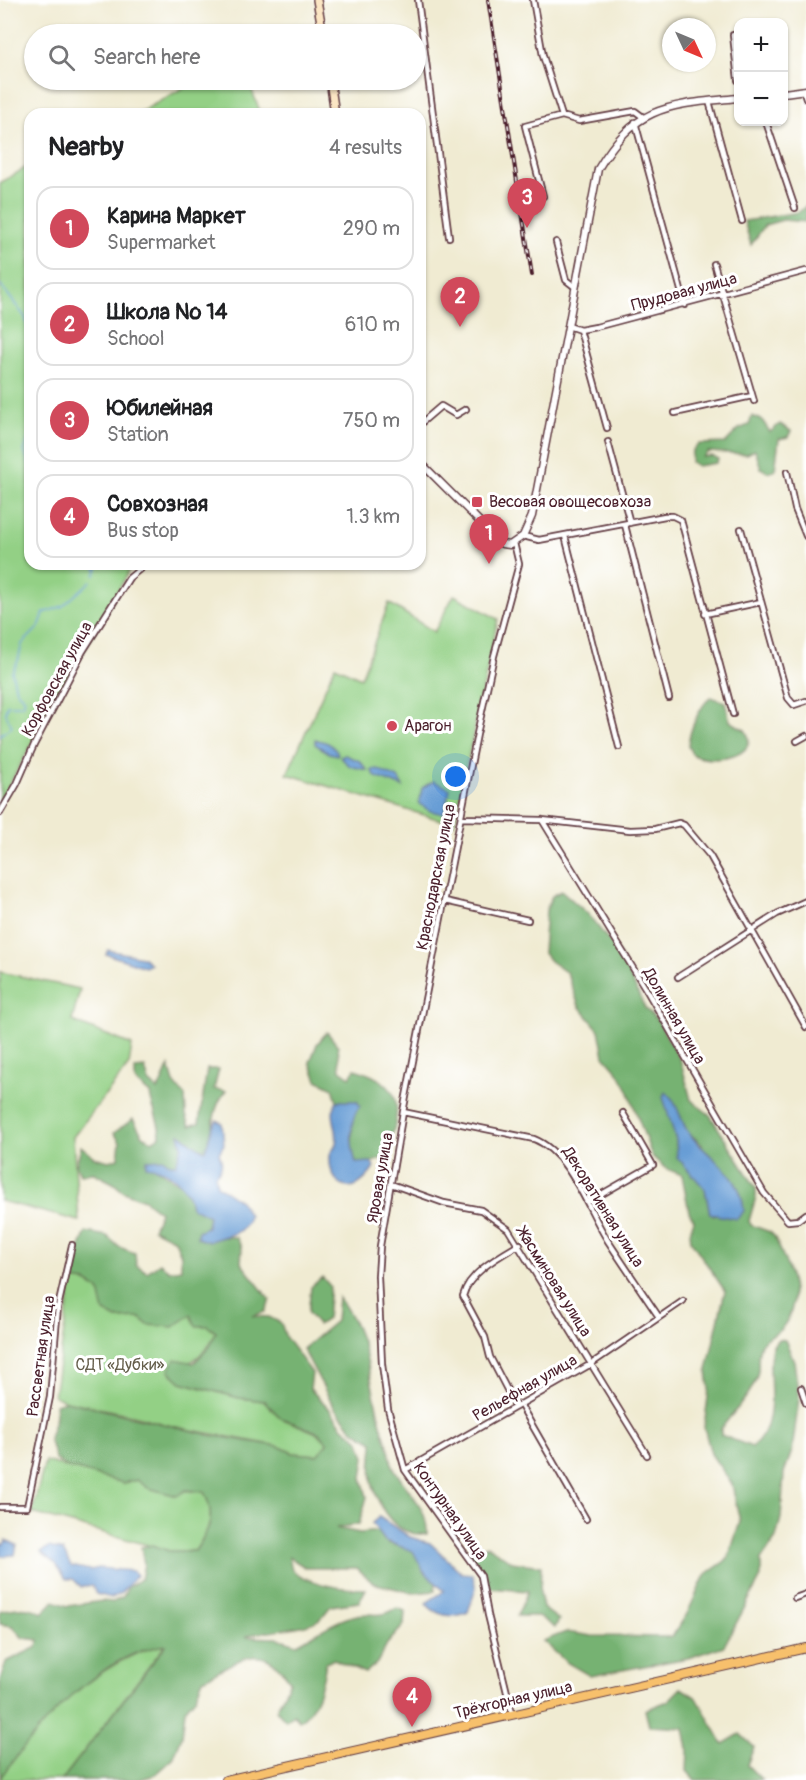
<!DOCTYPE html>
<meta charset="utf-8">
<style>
:root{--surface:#fff;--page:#f2f2f2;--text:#202124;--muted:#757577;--line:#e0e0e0;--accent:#d1495b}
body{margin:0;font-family:Pangolin,sans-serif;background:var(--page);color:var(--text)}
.controls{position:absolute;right:18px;top:18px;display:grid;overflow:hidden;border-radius:12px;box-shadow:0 2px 4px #0004}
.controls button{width:54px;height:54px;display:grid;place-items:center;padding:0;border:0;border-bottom:2px solid var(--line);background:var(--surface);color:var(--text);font:30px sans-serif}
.compass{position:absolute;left:662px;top:18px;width:54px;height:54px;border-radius:50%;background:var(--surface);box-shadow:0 2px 4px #0004;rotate:134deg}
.you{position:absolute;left:456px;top:777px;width:21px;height:21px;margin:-15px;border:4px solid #fff;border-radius:50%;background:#1a73e8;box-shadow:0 0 0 9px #1a73e833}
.badge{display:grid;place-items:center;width:39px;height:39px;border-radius:50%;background:var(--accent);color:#fff;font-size:20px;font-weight:700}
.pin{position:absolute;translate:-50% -50px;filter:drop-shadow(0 2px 3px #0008)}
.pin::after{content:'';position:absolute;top:32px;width:21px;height:18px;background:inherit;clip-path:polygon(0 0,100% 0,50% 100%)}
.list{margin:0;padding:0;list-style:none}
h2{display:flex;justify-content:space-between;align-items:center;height:78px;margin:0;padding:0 24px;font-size:26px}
h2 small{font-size:20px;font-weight:400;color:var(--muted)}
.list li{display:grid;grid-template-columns:39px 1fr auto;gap:18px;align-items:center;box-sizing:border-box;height:84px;margin:0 12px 12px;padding:0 12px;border:2px solid var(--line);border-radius:18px}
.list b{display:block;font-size:22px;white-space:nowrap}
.list p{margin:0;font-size:20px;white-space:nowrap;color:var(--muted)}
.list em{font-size:20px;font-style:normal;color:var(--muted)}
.icon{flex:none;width:33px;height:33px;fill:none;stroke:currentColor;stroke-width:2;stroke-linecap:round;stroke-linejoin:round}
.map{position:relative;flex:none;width:806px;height:1780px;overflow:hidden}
.search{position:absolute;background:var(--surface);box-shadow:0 2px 4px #0004;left:24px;top:24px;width:402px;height:66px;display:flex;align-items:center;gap:15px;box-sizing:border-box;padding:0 21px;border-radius:33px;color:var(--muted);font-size:22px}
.panel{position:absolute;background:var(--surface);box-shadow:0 2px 4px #0004;left:24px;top:108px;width:402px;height:462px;border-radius:18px}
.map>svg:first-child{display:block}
.green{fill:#93d085;stroke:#6e7858;stroke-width:1.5}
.forest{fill:#76b272;stroke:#60684e;stroke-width:1.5;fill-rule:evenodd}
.water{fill:#689dd5;stroke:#595e80;stroke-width:1.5}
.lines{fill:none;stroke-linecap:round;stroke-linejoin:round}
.stream{stroke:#689dd5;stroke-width:1.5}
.minor-casing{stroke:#633e44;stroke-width:8}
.tertiary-casing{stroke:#633e44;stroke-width:9}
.secondary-casing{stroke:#633e44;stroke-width:10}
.trunk-casing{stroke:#633e44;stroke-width:10}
.minor{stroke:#fff;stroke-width:4.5}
.tertiary{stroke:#fff;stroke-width:6}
.secondary{stroke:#fce6c4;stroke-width:7}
.trunk{stroke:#f7c06c;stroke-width:8}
.rail-casing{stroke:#4a1f2b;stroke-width:4}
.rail{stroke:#fff;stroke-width:1.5;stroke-dasharray:4.5;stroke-linecap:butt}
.poi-dot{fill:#d1495b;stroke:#fff;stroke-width:2}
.labels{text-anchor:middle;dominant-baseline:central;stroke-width:6;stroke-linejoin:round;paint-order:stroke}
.street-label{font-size:16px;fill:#4a1f2b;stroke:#fff}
.poi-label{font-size:16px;fill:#4a1f2b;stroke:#fff;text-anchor:start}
.park-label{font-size:16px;fill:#645d4a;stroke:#fff}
</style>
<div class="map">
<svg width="806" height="1780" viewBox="0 0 806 1780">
<rect width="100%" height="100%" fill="#fff"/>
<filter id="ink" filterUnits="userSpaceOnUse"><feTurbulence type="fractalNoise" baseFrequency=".0167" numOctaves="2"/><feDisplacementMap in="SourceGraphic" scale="12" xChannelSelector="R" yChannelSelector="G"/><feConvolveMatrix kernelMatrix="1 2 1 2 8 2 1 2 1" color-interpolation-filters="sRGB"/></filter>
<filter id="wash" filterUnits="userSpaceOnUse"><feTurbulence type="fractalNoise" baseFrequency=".008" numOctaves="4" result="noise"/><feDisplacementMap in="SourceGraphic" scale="24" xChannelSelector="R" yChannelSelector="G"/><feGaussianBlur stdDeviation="1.35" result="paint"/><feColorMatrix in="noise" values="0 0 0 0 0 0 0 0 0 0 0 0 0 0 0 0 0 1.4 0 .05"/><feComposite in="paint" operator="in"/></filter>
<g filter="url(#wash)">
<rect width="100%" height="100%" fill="#f0ebd2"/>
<path class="green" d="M197,80h51l13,34h-124z
M30,165v399h103l-133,237v-618z
M454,595l44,24 -44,205 -167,-50 48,-108 26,12 28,-75 45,29z
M0,972l80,17 -8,32 60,24 -3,20 -56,72 6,84 -79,-20z
M72,1280l14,2 14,8 5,22 12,7 74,-4 25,17c-10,23 -23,31 -47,39l12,11 58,16 25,3 17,17 38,16 9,9 -11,12 -24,-2 -15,-7 -103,-19 -38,-11 -71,-15 -12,-5z
M45,1461l79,22 13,-3 11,8 56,4c12,24 6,37 -9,59h-26l-137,-38z
M166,1644l-104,136h-62c3,-11 14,-21 21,-30 36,-47 86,-92 145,-106z"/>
<path class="forest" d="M806,206v16l-23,-2 -18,5 -14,20 -7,-24 55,-9z
M752,416l10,4 8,12 10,-8 11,7 -3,6 -9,2 -4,31 -8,2 -6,-4 -6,-18 -8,4 -39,-2 -5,5 9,-1 6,3 -2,4 -19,3 -6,-4 1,-11 7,-7 26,-1 14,-14 10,-4z
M711,697l14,5 5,19 15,9c18,26 -33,36 -53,24l-4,-8c1,-14 11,-40 23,-49z
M562,891l26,23 32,41 25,53 13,13 23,41 10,38 19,15 46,73v9l-7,24 2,4 19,7 4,4c14,29 32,67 6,94 -7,6 -18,8 -20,17 -3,8 -1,16 -2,24 -4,23 -24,39 -37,58v6l31,12c37,-29 4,-93 27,-108l6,1 9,21 5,38 -7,52 -8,22 -3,45 -5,20 -15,22v17l-37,69 -36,12 -98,18 -24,-14 -23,-21 23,-9 26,4 80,1 15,-23 18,-39 23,-16 12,-37 -8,-38 -21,-30 -7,-27 5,-38 -2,-19 18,-79 -34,-50 -1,-9 4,-12 -5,-8 -7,-37 -17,-7 -13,-12 -24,-66 -10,-18 -14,-16 -5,-26 -20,-24 -12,-33 -17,-12 -7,-9 3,-42 6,-14zM665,1092l23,40 14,13 12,71 -4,-2 -5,-25 -28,-35 -1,-14z
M327,1032l11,14 2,24 10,7 5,-8c53,17 45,40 32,86 -10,7 -19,10 -31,8l-4,-12v-48l-15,-2 -4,-13 -16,-8 -7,-18 7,-18z
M169,1066l5,17 11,13 1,19 4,11 9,-3 8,-54h12l-5,20 12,2c-18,23 -8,36 -21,59 -11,-2 -15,-12 -26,-16l3,12 -6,18 -21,3 29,20 16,22 9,7 -2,11 12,10h17l6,11 -1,15 29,37 -5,12 -13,4 17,1 12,6 5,15 26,35 -2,16 18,18 15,20 16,13 6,17 -3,21 5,19 -8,27 -23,4 24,5 19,-2 9,12 28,8 7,19 13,11 -1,10 -22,2 -40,-10 -16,-15h-51l-17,-11 3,13c20,15 49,19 74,19l-7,13 -28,4c-4,4 -8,11 -13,14 -13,9 -54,9 -73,17l32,1 20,6c19,-10 38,-24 60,-29 18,-4 20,5 40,-7l8,3 -1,14 -17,19 -10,19 -12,10 -31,-14 -8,4c-4,22 -8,45 -27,58l-5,-7 -8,6 -10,-10 14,-29c-28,-43 -51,-20 -87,-2l-8,19 -10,12 -3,26 -9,23 -18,16 -17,5h-76l104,-135c-68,9 -128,82 -166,133v-97l6,-19 31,-15 2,-7 -16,-2 -11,-12 -12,-2v-13c15,-3 27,-7 42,2l12,-12 14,5 34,-5 11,1 10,-5 5,-10 13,-8 3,-15 -3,-17 12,-2 16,6h26c15,-22 21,-35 9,-59l-18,-2 -9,6 -29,-8 -11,-8 -13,3 -19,-5 -38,-11 -12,-8 -6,-21 7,-22 -1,-12 11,-3 144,34 68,11 15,7 24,2 11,-12 -9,-10 -38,-15 -17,-17 -25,-3 -58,-16 -12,-11 6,-12 19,4 16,-17 6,-14 -9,-6h-11l-5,-11 -18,12 -25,-2 -8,-7 -23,1 -13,-7 -5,-22 -13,-8 -14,-2 6,-29 8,-19 21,4 12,11 16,6 1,12 11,7 13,-9 9,8 12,-2v-14l-6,-15 -22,-11 7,-17 -16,-12 -20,-8 -11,-9 -19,-10 -14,1 -4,-9 5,-19 13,11 15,4 9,-3 2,-16 -6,-9 19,-14 10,17 9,5 8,-5c0,-15 -8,-27 -10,-42l-15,-13v-12l10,-1 4,14 9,8z
M322,1277l8,9 -3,33 -9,6 -10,-12 3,-26z
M338,1297c36,44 30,97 49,146 3,7 3,16 6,23 11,24 35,38 34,68 -30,3 -47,-22 -54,-49 -4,-13 0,-30 0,-43l-20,-12 -19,-23 -31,-58 33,-28z
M488,1546l24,16 29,4 -1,27 3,15 16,12 -4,8 -17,-12h-21l11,-25 -39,-3 -21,-36z
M681,1688l16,10 26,46 17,-10 14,13 -7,18 15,15h-67l-8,-9 1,-22 -4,-21 -35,-2 -4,-16 23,-9z"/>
<path class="water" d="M315,739l13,4 9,8 1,4 -9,-2 -14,-9z
M345,755l15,6 7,9 -17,-4 -10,-9z
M377,769l21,9 5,9 -27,-10 -5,-7z
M433,781l17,8 -6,25 -14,-3 -11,-7 3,-16z
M108,950l34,7 9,7 -6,3 -39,-13z
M665,1092c12,7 15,28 23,40 20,27 54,40 56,79l-7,8 -27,-5 -5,-25 -28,-32 -1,-17 -13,-43z
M337,1101h20l3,5c-12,14 -9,40 -4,57l15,-1 3,5c-2,6 -12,16 -19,19 -18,6 -26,-15 -25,-30 0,-5 5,-8 6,-13 4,-14 -9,-28 1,-42z
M217,1120l5,3 2,21 -5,9c4,9 4,14 -4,22l2,10 23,16 9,14c-3,22 -26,19 -40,27l-12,-4 1,-7 9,-4 2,-11 -18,-9c-2,-22 -24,-39 -45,-41v-6l18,-1 6,5h6l6,-18 -3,-12c10,4 15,14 26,16 5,-10 5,-23 12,-30z
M379,1517l31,20 20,6 32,30 10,1 4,14 -8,24c-14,7 -33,4 -42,-9l18,-12 -21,-21 -10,-19 -28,-10 -13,-18z
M6,1540l11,5 -2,10 -15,1v-12h4z
M49,1547l14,4 8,15 19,4 9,-2 34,3 4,4 -16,18 -9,5 -16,-4 -4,-9 -11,2 -8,-8h-7l-10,-15 -15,-12z"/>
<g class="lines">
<path class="stream" d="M0,284l25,33 5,19
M30,435l-6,16 6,15
M92,564l5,6
M95,575l5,-11
M0,735l12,-9 -7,-13 2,-8h15l3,-6 -9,-9 -4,-18 6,-11 4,-17 17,-17 5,-14 19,-7 28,-25"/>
</g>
</g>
<g filter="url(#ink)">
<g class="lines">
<defs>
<path id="minor" d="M418,0l31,237
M533,0l10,56 19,60
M733,35l5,45
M803,90l3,9
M709,101l33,120
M635,122l50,183
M766,122l29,86
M543,196l-18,-70 37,-10 17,5 56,-10 8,6
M556,242l10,38 9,7
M714,264l40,137
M568,326l12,4 16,-3 210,-56
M580,330l27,98
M675,413l77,-17
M420,424l21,-18 15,9 10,-6
M608,442l22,81
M787,472l8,37 11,27
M625,525l44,173
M741,529l47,169 6,7 12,-4
M523,536l16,4 126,-24h8l8,4 52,194
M565,536l54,211
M705,614l56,-12
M797,741l9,-5
M0,813l17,-29 17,-39 49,-94 46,-73 17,-14
M462,818l80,2 88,10 25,-1 24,-6 5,2 26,31 96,171
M542,820l105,171 117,202 24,28 10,-1 8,-6
M445,901l83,19
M678,977l99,-63 29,-13
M403,1112l131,27c36,14 54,71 74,102 17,26 34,51 51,76
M391,1184l53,19 37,7 27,19 139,226
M588,1202l65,-37 -30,-52
M801,1388l5,15
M520,1404l66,115
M516,1407l-26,-50 -5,-20 -22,-41c6,-24 37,-40 57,-52
M405,1470l186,-106 92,-63
M0,1507h27l23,-110 8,-90 14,-62
M795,1598l11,-4
M512,1713l-24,-98 -7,-39 -76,-106 -17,-61 -6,-45 -4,-88 2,-30 23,-134 74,-378 17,-78 25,-92 -5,-21"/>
<path id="tertiary" d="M784,93l22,-3
M420,462l82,82 8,1 13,-9 9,-20 66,-347c38,-65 72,-64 140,-71"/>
<path id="secondary" d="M317,0l6,34
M330,80l5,34"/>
<path id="trunk" d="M226,1780l580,-132"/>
</defs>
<use href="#minor" class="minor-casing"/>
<use href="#tertiary" class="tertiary-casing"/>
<use href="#secondary" class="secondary-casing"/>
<use href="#trunk" class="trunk-casing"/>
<use href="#minor" class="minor"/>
<use href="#tertiary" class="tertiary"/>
<use href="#secondary" class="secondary"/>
<use href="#trunk" class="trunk"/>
<defs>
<path id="rail" d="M488,0l44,275"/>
</defs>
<use href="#rail" class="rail-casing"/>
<use href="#rail" class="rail"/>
</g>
</g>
<g class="poi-dot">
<rect x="471" y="496" width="12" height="12" rx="3"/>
<circle cx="392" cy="726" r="6"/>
</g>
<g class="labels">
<g class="street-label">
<text transform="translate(684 292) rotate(-15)">Прудовая улица</text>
<text transform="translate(57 679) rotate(-61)">Корфовская улица</text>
<text transform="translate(436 877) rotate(-79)">Краснодарская улица</text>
<text transform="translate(674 1016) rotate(60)">Долинная улица</text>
<text transform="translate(380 1178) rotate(-80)">Яровая улица</text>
<text transform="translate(603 1207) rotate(58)">Декоративная улица</text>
<text transform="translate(554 1282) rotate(58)">Жасминовая улица</text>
<text transform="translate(41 1356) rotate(-82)">Рассветная улица</text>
<text transform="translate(525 1388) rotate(-30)">Рельефная улица</text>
<text transform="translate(450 1511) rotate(55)">Контурная улица</text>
<text transform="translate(513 1700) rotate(-13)">Трёхгорная улица</text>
</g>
<g class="poi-label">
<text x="489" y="502">Весовая овощесовхоза</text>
<text x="404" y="726">Арагон</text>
</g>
<g class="park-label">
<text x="120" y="1365">СДТ «Дубки»</text>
</g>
</g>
</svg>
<div class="controls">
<button>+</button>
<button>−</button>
</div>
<svg class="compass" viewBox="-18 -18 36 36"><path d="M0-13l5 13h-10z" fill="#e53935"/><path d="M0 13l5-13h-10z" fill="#757577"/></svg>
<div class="you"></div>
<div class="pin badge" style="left:489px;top:564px">1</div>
<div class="pin badge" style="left:460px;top:327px">2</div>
<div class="pin badge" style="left:527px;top:228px">3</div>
<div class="pin badge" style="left:412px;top:1727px">4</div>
<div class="search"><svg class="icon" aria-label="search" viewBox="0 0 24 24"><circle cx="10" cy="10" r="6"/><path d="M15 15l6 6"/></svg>Search here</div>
<section class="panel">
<h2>Nearby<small>4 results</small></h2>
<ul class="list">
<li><span class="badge">1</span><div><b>Карина Маркет</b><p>Supermarket</p></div><em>290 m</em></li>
<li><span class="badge">2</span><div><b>Школа № 14</b><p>School</p></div><em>610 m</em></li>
<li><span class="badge">3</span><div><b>Юбилейная</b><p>Station</p></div><em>750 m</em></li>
<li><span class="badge">4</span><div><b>Совхозная</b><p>Bus stop</p></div><em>1.3 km</em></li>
</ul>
</section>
</div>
